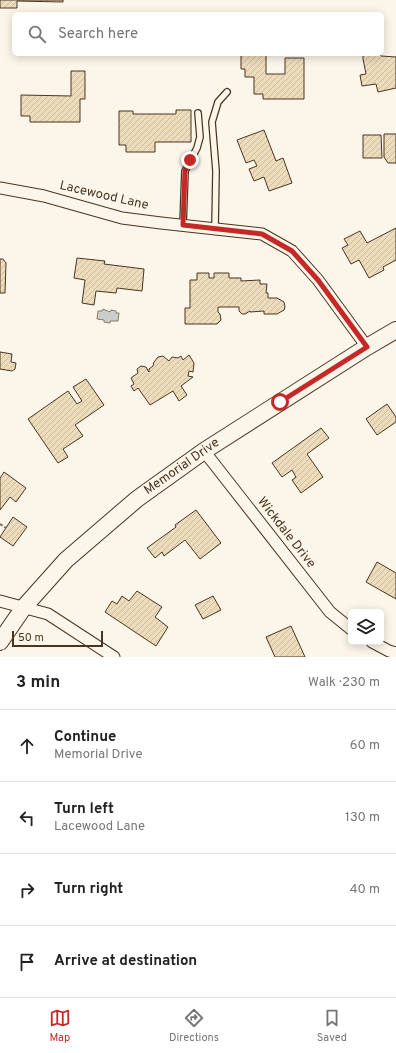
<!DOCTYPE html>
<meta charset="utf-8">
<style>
:root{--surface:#fff;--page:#f2f2f2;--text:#222;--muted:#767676;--line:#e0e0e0;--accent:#c62828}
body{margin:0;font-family:Overpass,sans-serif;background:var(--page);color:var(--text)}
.controls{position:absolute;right:12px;bottom:12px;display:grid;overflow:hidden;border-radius:6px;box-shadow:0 2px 10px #0003}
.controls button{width:36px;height:36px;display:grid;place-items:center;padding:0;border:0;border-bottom:1px solid var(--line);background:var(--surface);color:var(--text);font:20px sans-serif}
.scale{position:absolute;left:12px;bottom:10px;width:91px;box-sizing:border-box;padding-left:4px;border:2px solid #4a3520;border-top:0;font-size:11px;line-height:14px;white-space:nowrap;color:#4a3520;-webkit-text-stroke:3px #fbf6e9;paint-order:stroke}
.stop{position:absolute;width:12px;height:12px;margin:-9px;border:3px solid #c62828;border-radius:50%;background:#fff}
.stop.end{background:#c62828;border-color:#fff;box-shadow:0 1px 4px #0008}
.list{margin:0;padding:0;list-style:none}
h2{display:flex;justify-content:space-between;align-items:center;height:52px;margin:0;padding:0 16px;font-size:17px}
h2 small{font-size:13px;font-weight:400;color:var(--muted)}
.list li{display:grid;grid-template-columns:26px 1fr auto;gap:12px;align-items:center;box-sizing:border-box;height:72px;padding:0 16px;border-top:1px solid var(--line)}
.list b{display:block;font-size:15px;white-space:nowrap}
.list p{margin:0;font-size:13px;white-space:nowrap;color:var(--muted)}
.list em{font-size:13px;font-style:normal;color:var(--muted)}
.icon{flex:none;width:22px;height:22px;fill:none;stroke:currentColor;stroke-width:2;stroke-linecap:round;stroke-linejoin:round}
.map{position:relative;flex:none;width:396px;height:657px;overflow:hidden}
.search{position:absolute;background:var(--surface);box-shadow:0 2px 10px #0003;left:12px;right:12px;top:12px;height:44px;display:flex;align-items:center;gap:10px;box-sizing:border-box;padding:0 14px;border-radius:6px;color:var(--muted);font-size:15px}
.sheet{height:340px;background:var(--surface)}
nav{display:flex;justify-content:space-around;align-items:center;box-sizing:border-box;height:56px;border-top:1px solid var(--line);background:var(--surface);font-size:11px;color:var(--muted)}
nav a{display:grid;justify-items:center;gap:2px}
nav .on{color:var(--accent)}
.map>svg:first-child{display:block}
.water{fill:#c9cecd;stroke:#887966}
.building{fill:url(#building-hatch);stroke:#4a3520}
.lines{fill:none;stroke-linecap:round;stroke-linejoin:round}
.lane-casing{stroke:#4a3520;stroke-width:8}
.street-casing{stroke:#4a3520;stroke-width:13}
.secondary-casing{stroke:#4a3520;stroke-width:18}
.path{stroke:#7f6f5c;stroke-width:2;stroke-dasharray:3 2;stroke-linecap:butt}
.lane{stroke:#fbf6e9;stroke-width:5.5}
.street{stroke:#fbf6e9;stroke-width:11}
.secondary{stroke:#fbf6e9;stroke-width:16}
.route{stroke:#c62828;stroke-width:5}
.labels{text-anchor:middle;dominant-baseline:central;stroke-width:3;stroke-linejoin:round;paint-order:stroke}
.street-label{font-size:13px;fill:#4a3520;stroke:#fbf6e9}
</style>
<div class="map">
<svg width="396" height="657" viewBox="0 0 396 657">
<defs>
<pattern id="building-hatch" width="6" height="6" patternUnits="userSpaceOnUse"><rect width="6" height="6" fill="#ecdcbc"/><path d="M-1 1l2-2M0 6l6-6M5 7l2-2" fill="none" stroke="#ccbda1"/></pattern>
</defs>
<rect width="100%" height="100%" fill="#fbf6e9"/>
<path class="water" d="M103,309l7,3 1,-2 5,1v2h3l-1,8h-8v2l-6,-1v-2l-7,-1 1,-8h4z"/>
<path class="building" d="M0,0h63v2l-46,-1v7h-17z
M233,54h33v20h19v-16h19v41h-41v-5h-9v-17h-9v-8h-4v-14h-8z
M363,54h16l2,2 15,1v31l-18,4 -2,-8 -14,2 -2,-11 6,-1 -3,-15z
M71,71h14v28h-5v23h-50v-6h-9v-21l50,1z
M176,110h15v32h-36v10h-29v-7h-7v-34h14v3h43z
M264,130l12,31 7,-3 9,25 -23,8 -5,-14 -10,4 -5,-12 8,-3 -3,-6 -8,3 -9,-23z
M384,134h12v29h-8l-4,-6z
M363,135h18l1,23h-19z
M396,228v32l-13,7 1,3 -15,8 -10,-18 -8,4 -9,-16 6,-3 -4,-6 16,-8 7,12z
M77,258l28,3 -1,3 40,5 -2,22 -25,-3 -1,5 -20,-2 -2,14 -12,-2 3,-23 -11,-2z
M0,259h3l3,4 -1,30h-5z
M197,273h12v5h5v-5h15v5h12v3l19,-1v4h7l-1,9h2v5h9l7,4 1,5 -1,3 -7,4h-13v-3l-14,1v-1l-5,3h-3l-3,-3v-4h-21v5l2,2 1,6 -4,4h-32v-16h5v-28h7z
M0,352l12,2 -1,8 5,1 -1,6 -3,2 -12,-2z
M189,355l5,8 -1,9 -4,-1 -1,5 5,1 -12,9 6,9 -8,6 -6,-10 -23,14 -12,-17 -4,3 -3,-5 3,-2 -3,-6 7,-5 -1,-4 4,-3 5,1 3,5v-3l4,-3 1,-4 4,-5 5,-1 6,5 3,-4 6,1 3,-2 2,4z
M86,379l18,26 -29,20 8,11 -20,13 5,8 -10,6 -30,-44 40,-28 9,13 5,-3 -9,-14z
M387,404l9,13v5l-19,13 -11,-16z
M321,428l8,10 -22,16 16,23 -22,16 -9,-13 4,-3 -4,-7 -10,7 -10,-14z
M4,472l22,16 -10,14 -6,-5 -10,13v-32z
M196,510l25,33 -21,16 -15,-19 -21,16 -2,-4 -7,6 -8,-10 29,-21 -1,-2z
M13,517l14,10 -14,19 -13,-9z
M377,562l19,11v26l-30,-17z
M137,591l25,16 -7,10 13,10 -12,19 -51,-34 7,-11 5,3 5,-8 7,5z
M213,596l8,14 -18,9 -8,-14z
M291,626l14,31h-30l-9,-20z"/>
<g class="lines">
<defs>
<path id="lane" d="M183,225l2,-54 12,-23 3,-11 -2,-24
M215,228l1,-57 -4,-49 6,-20 9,-10"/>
<path id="street" d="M0,188l44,8 78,22 39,5 101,11 30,17 26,29 49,67
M204,451l126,161 21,17
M0,601l48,13 66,43
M372,642l17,9 7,2"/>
<path id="secondary" d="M0,642l24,-35 42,-47 71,-61 67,-48 163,-104 29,-17"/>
</defs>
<use href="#lane" class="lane-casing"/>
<use href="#street" class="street-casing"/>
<use href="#secondary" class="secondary-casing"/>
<path class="path" d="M0,524l6,4"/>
<use href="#lane" class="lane"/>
<use href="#street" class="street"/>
<use href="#secondary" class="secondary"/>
</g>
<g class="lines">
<path class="route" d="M190,160l-5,11 -2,54 79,9 30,17 26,29 49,67 -87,55"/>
</g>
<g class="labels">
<g class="street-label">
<text transform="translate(104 196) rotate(13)">Lacewood Lane</text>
<text transform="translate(182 467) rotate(-35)">Memorial Drive</text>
<text transform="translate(286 533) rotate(52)">Wickdale Drive</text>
</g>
</g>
</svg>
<div class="controls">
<button><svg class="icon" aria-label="layers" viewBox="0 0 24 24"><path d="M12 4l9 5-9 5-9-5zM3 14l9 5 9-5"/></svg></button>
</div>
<div class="scale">50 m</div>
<div class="stop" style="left:280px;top:402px"></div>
<div class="stop end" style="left:190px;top:160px"></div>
<div class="search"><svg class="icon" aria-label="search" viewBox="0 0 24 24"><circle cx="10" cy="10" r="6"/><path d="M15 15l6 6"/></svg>Search here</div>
</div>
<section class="sheet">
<h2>3 min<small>Walk · 230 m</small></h2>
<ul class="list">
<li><svg class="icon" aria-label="ahead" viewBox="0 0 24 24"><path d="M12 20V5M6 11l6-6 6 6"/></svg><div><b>Continue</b><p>Memorial Drive</p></div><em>60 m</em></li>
<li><svg class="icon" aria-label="left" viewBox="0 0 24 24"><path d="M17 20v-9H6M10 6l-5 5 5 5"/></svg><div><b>Turn left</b><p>Lacewood Lane</p></div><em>130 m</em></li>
<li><svg class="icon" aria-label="right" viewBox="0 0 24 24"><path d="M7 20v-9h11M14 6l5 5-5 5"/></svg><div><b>Turn right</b></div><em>40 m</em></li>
<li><svg class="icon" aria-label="arrive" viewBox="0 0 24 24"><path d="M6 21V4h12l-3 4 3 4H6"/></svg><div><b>Arrive at destination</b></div></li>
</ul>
</section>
<nav>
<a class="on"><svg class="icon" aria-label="map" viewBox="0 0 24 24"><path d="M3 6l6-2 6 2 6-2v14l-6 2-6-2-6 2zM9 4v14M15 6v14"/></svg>Map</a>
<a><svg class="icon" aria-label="directions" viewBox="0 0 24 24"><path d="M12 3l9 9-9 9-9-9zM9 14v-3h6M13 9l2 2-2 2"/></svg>Directions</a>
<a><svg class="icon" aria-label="saved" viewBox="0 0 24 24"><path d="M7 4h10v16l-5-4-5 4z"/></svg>Saved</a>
</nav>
